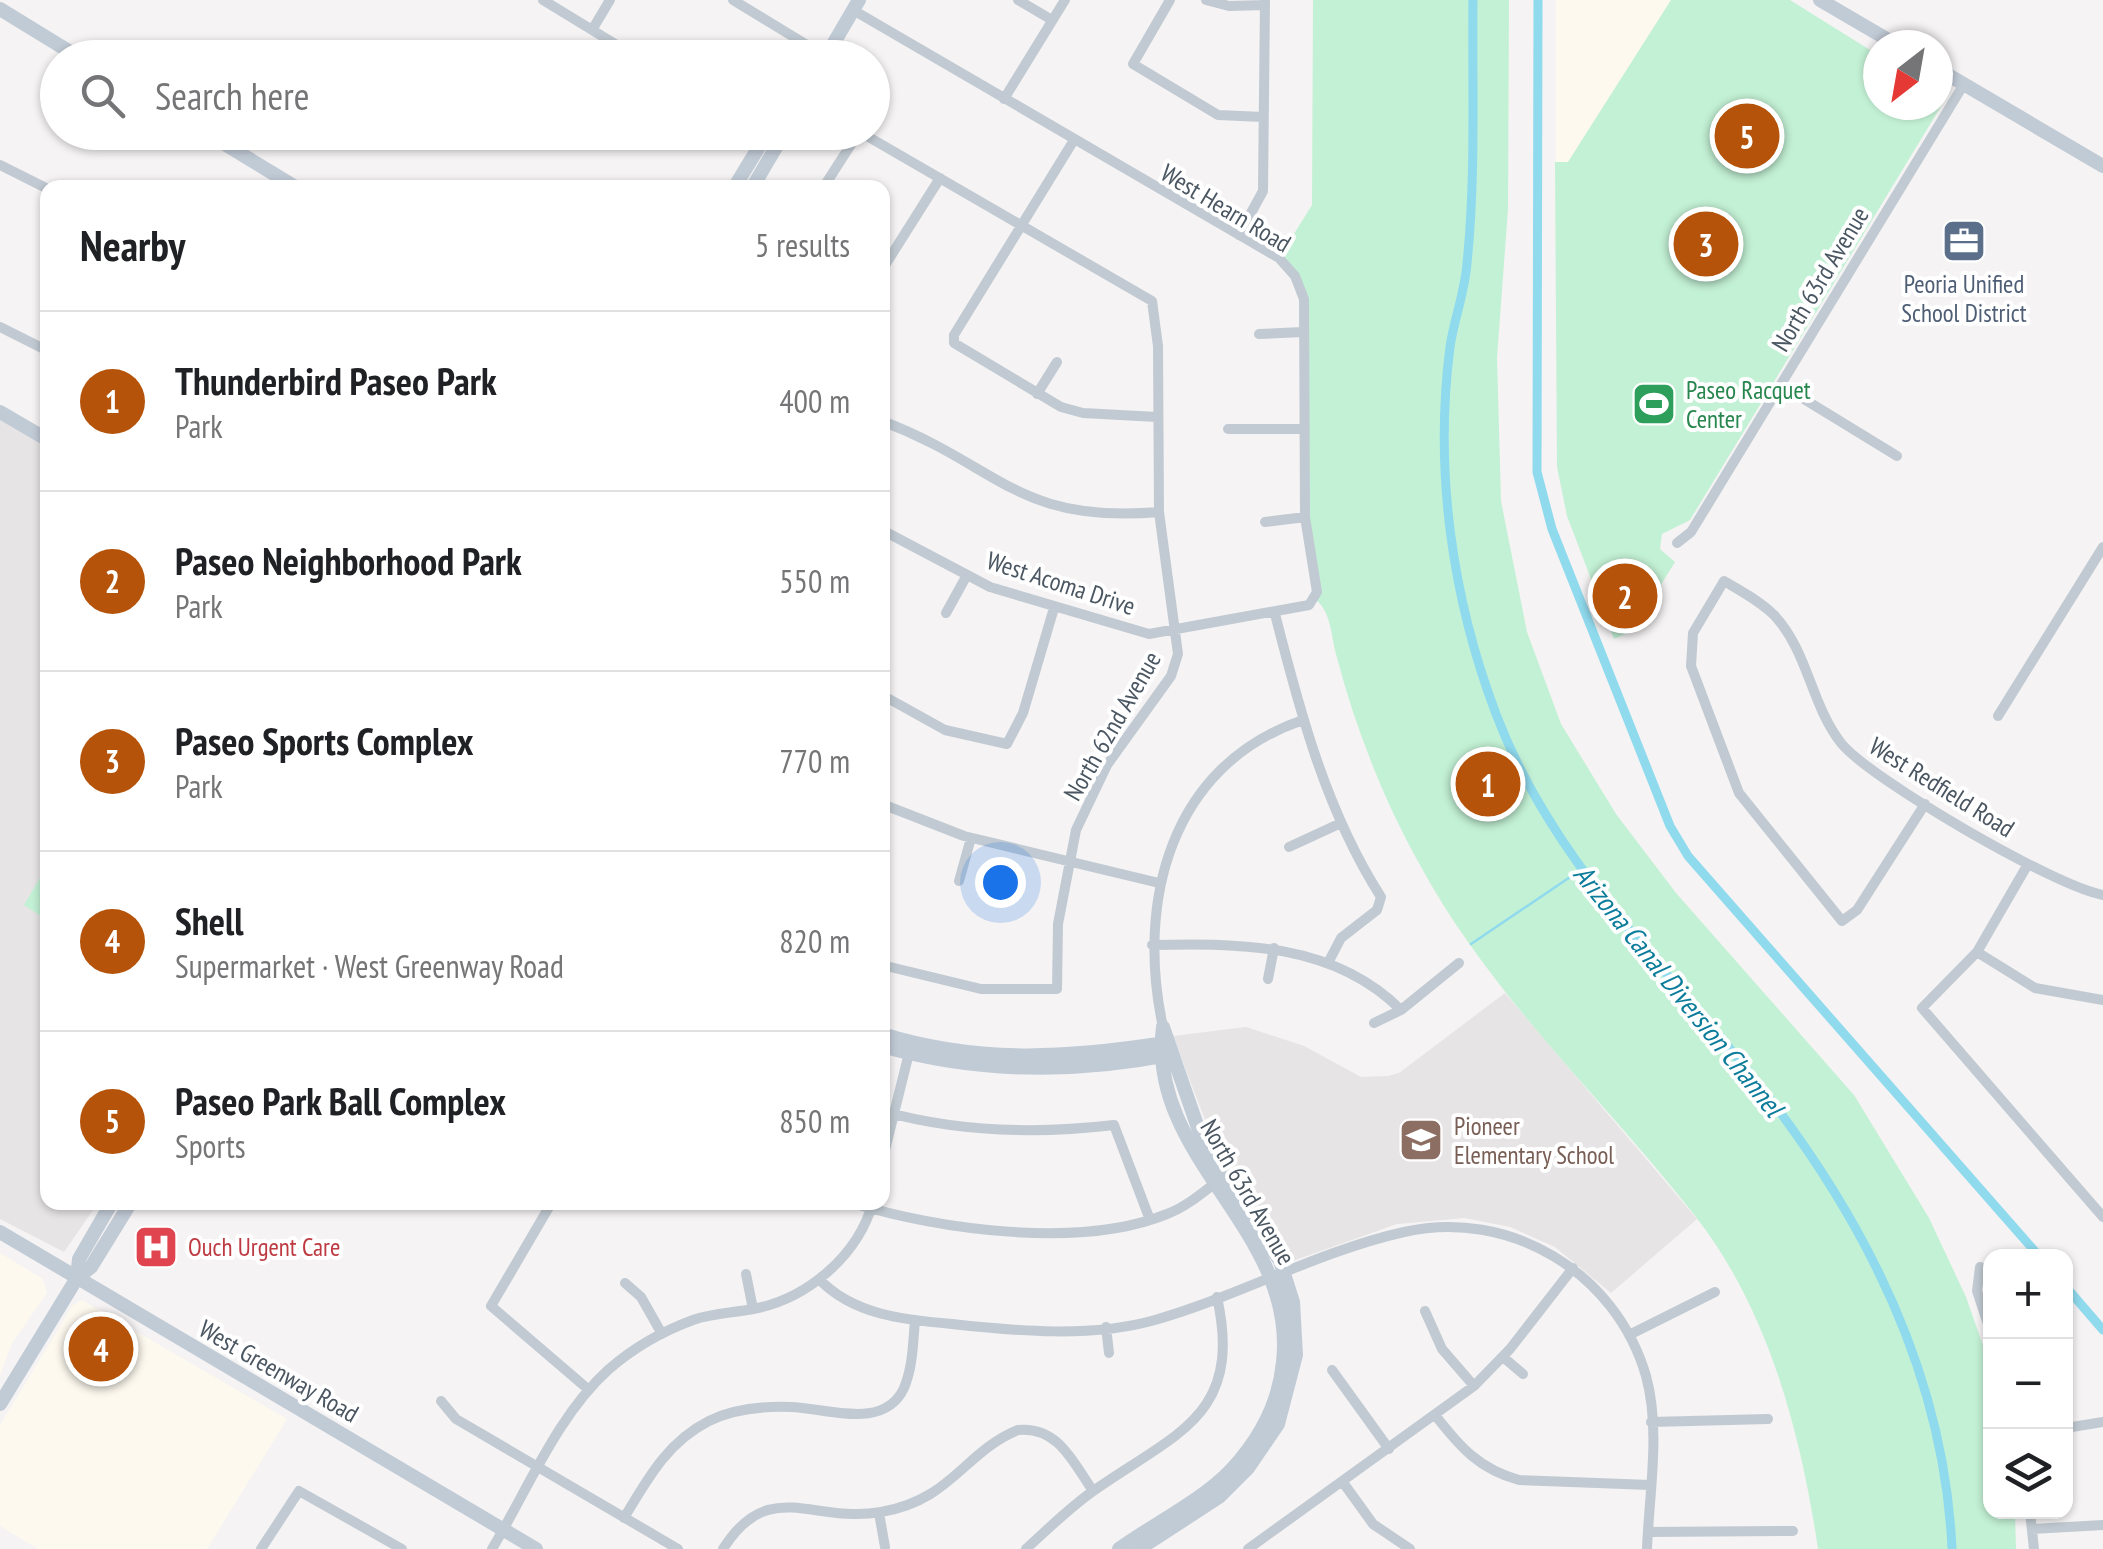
<!DOCTYPE html>
<meta charset="utf-8">
<style>
:root{--surface:#fff;--page:#f2f2f2;--text:#202124;--muted:#757577;--line:#e0e0e0;--accent:#b45309}
body{margin:0;font-family:"PT Sans Narrow",sans-serif;background:var(--page);color:var(--text)}
.controls{position:absolute;right:30px;bottom:30px;display:grid;overflow:hidden;border-radius:20px;box-shadow:0 2px 8px #0004}
.controls button{width:90px;height:90px;display:grid;place-items:center;padding:0;border:0;border-bottom:2px solid var(--line);background:var(--surface);color:var(--text);font:50px sans-serif}
.compass{position:absolute;left:1863px;top:30px;width:90px;height:90px;border-radius:50%;background:var(--surface);box-shadow:0 2px 8px #0004;rotate:211deg}
.you{position:absolute;left:1000px;top:882px;width:35px;height:35px;margin:-25px;border:8px solid #fff;border-radius:50%;background:#1a73e8;box-shadow:0 0 0 15px #1a73e833}
.badge{display:grid;place-items:center;width:65px;height:65px;border-radius:50%;background:var(--accent);color:#fff;font-size:32px;font-weight:700}
.pin{position:absolute;translate:-50% -50%;border:5px solid #fff;box-shadow:0 2px 10px #0006}
.list{margin:0;padding:0;list-style:none}
h2{display:flex;justify-content:space-between;align-items:center;height:130px;margin:0;padding:0 40px;font-size:42px}
h2 small{font-size:32px;font-weight:400;color:var(--muted)}
.list li{display:grid;grid-template-columns:65px 1fr auto;gap:30px;align-items:center;box-sizing:border-box;height:180px;padding:0 40px;border-top:2px solid var(--line)}
.list b{display:block;font-size:38px;white-space:nowrap}
.list p{margin:0;font-size:32px;white-space:nowrap;color:var(--muted)}
.list em{font-size:32px;font-style:normal;color:var(--muted)}
.icon{flex:none;width:55px;height:55px;fill:none;stroke:currentColor;stroke-width:2;stroke-linecap:round;stroke-linejoin:round}
.map{position:relative;flex:none;width:2103px;height:1549px;overflow:hidden}
.search{position:absolute;background:var(--surface);box-shadow:0 2px 8px #0004;left:40px;top:40px;width:850px;height:110px;display:flex;align-items:center;gap:25px;box-sizing:border-box;padding:0 35px;border-radius:55px;color:var(--muted);font-size:38px}
.panel{position:absolute;background:var(--surface);box-shadow:0 2px 8px #0004;left:40px;top:180px;width:850px;height:1030px;border-radius:20px}
.map>svg:first-child{display:block}
.commercial{fill:#fdf9ef}
.education{fill:#e6e4e5}
.green{fill:#c3f1d5}
.lines{fill:none;stroke-linecap:round;stroke-linejoin:round}
.stream{stroke:#90daee;stroke-width:2.5}
.canal{stroke:#90daee;stroke-width:9}
.street{stroke:#c1cad2;stroke-width:10}
.secondary{stroke:#c1cbd6;stroke-width:14}
.labels{text-anchor:middle;dominant-baseline:central;stroke-width:8;stroke-linejoin:round;paint-order:stroke}
.street-label{font-size:25px;fill:#4a5661;stroke:#fff}
.service-label{font-size:25px;fill:#4e5e75;stroke:#fff}
.leisure-label{font-size:25px;fill:#27864d;stroke:#fff;text-anchor:start}
.education-label{font-size:25px;fill:#785e54;stroke:#fff;text-anchor:start}
.health-label{font-size:25px;fill:#be3a42;stroke:#fff;text-anchor:start}
.water-label{font-size:28px;font-style:italic;fill:#0c7c9b;stroke:#fff}
</style>
<div class="map">
<svg width="2103" height="1549" viewBox="0 0 2103 1549">
<rect width="100%" height="100%" fill="#f5f3f3"/>
<path class="commercial" d="M1556,0h115l-104,163 -11,-1z
M0,1253l43,26 4,14 -35,50 -12,32z
M82,1300l205,119 -80,130h-169l-38,-23v-101l73,-120z"/>
<path class="education" d="M0,418l47,28 1,756 50,1 -34,49 -64,-33z
M1505,993l192,226 -86,74 -56,-46 -45,-20 -45,-9 -68,6 -110,39 -64,-96 -50,-131 73,-9 58,19 57,31 27,-1 11,-3z"/>
<path class="green" d="M1313,0h196l-1,209 -11,149 4,143 26,131 34,92 55,90 60,79 178,202 75,123 37,79 22,63 2,152h25l1,37h-198c-17,-115 -49,-238 -122,-332 -92,-118 -204,-219 -276,-352 -37,-66 -65,-138 -84,-211 -5,-19 -5,-43 -21,-55l-10,-82 -1,-218 -25,-41 33,-53z
M1671,0h119l88,55v50h60v-12l5,10 -253,417 -28,14 -2,15 15,13 -43,69 -18,8 -47,-123 -10,-49 -2,-305h13z
M47,866v54l-23,-15z"/>
<g class="lines">
<path class="stream" d="M1471,944l108,-73"/>
<path class="canal" d="M1473,0c-1,87 3,177 -6,263 -2,29 -13,56 -17,84 -16,123 2,251 46,367 53,140 156,238 248,352 113,138 200,301 208,483
M1538,0l-1,472 15,57 118,297 18,30 351,400
M2066,1287l37,43"/>
<path class="street" d="M543,0l95,58
M733,0l92,56
M1018,0l34,20
M1170,0l-37,64 85,51 45,2
M1206,0l23,6 36,-1
M853,10l426,248 16,18 9,23 1,218 12,75 -8,13 -160,29 -159,-47 -108,-57
M592,30l18,-30
M1004,99l61,-99
M860,132l292,169 6,45 1,166 19,142 -7,22 -64,89 -31,65 -18,94 -1,65h-76l-99,-24
M1074,140l-120,195v8l107,64 22,6 74,4
M0,165l48,24
M823,188l36,-56
M1239,235l24,-44 2,-191
M882,270l58,-92
M0,327l48,24
M1259,334l44,-2
M1781,385l116,71
M1037,394l20,-32
M882,421c117,44 134,103 277,91
M1228,429h74
M1265,522l40,-5
M1677,543l14,-11 273,-448
M946,613l21,-38
M1275,614c25,98 51,197 106,283l-4,13 -36,28 -13,25
M882,695l63,35 62,14 16,-31 31,-105
M1998,716l105,-169
M882,804l82,32 195,47
M1925,804l-68,106 -15,11 -103,-128 -48,-127 2,-33 31,-52c17,10 36,20 50,34 34,36 37,90 67,128 30,37 215,144 262,152
M1289,847l52,-24
M2028,864l-51,88 -55,56 181,209
M959,881l12,-43
M1152,945c89,-2 182,-2 249,65
M1977,952l58,36 68,12
M1268,979l6,-31
M1374,1023l27,-13 58,-47
M1163,1027c-27,-125 7,-262 140,-307
M882,1111c75,21 156,23 232,14l36,95
M882,1162l28,-113
M552,1202l-61,104 98,84
M849,1202c88,27 230,48 318,12 19,-7 35,-21 51,-33
M1980,1267l-3,24 13,39
M746,1274l7,35
M819,1279c34,36 86,41 133,45 64,7 140,14 203,-4 84,-24 164,-69 249,-88 105,-24 212,40 242,144 15,54 3,118 1,173
M625,1283l16,14 21,37
M1425,1311l17,38 32,37
M1106,1327l3,26
M1629,1335l86,-43
M1503,1357l20,17
M1332,1370l57,79
M441,1401l15,18 222,130
M1435,1415c25,32 44,54 84,65l131,5
M1651,1422l117,-3
M2066,1428l37,-6
M1342,1481l31,43 37,25
M2030,1512l4,37
M879,1513l6,34
M624,1518c23,-38 43,-76 85,-97 24,-12 55,-15 82,-14 36,1 93,24 113,-19 9,-21 9,-46 11,-68
M2032,1529l71,-4
M1648,1532l145,-1
M261,1549l38,-58 103,58
M492,1549c35,-58 65,-133 116,-179 24,-21 55,-39 85,-50 20,-7 40,-7 60,-11 54,-10 105,-53 120,-107
M723,1549c46,-73 89,-25 158,-37 71,-12 83,-60 137,-82 40,-4 55,32 75,61
M1026,1549c22,-20 45,-43 70,-60 82,-57 147,-74 121,-192
M1248,1549l226,-163 36,-37 63,-81"/>
<path class="secondary" d="M1820,0l77,45
M0,9l80,49
M825,58l34,-58
M1938,69l165,97
M205,132l92,56
M734,188l34,-56
M752,188l33,-56
M0,412l48,28
M882,1034c96,30 186,24 283,9
M882,1046c95,27 190,28 287,9
M0,1232l536,317
M77,1278l2,-19 33,-57
M0,1404l77,-126 14,-11 40,-65
M1119,1549c36,-26 81,-47 112,-79 28,-30 48,-66 52,-108 15,-132 -137,-204 -120,-335
M1139,1549l80,-52 29,-29 30,-44 18,-69 -3,-53 -13,-41 -75,-113 -42,-121"/>
</g>
<defs>
<symbol id="office-square" viewBox="-11 -11 22 22"><rect x="-9" y="-9" width="18" height="18" rx="4" fill="#5c6f8a" stroke="#fff"/><path d="M-6-3h4V-5.5h4V-3h4V5H-6ZM-1-4.5V-3h2v-1.5ZM-6 0V1H6V0Z" fill="#fff"/></symbol>
<symbol id="stadium-square" viewBox="-11 -11 22 22"><rect x="-9" y="-9" width="18" height="18" rx="4" fill="#2e9e5b" stroke="#fff"/><path d="M0-5a6.5 5 0 1 0 0 10a6.5 5 0 1 0 0-10ZM-3.5-1.8h7v3.6h-7Z" fill="#fff"/></symbol>
<symbol id="school-square" viewBox="-11 -11 22 22"><rect x="-9" y="-9" width="18" height="18" rx="4" fill="#8d6e63" stroke="#fff"/><path d="M0-5L7-2L0 1L-7-2ZM-4 1L0 2.5L4 1V4Q0 6-4 4Z" fill="#fff"/></symbol>
<symbol id="hospital-square" viewBox="-11 -11 22 22"><rect x="-9" y="-9" width="18" height="18" rx="4" fill="#e0444e" stroke="#fff"/><path d="M-5-5h3v3.5h4V-5h3V5h-3V1.5h-4V5h-3Z" fill="#fff"/></symbol>
</defs>
<g fill-rule="evenodd">
<use href="#office-square" x="1939" y="216" width="50" height="50"/>
<use href="#stadium-square" x="1629" y="379" width="50" height="50"/>
<use href="#school-square" x="1396" y="1115" width="50" height="50"/>
<use href="#hospital-square" x="131" y="1222" width="50" height="50"/>
</g>
<g class="labels">
<g class="street-label">
<text transform="translate(1226 208) rotate(31)">West Hearn Road</text>
<text transform="translate(1820 279) rotate(-59)">North 63rd Avenue</text>
<text transform="translate(1061 583) rotate(18)">West Acoma Drive</text>
<text transform="translate(1112 726) rotate(-60)">North 62nd Avenue</text>
<text transform="translate(1942 787) rotate(32)">West Redfield Road</text>
<text transform="translate(1248 1192) rotate(60)">North 63rd Avenue</text>
<text transform="translate(279 1371) rotate(30)">West Greenway Road</text>
</g>
<g class="service-label">
<text x="1964" y="284">Peoria Unified<tspan x="1964" dy="29">School District</tspan></text>
</g>
<g class="leisure-label">
<text x="1686" y="390">Paseo Racquet<tspan x="1686" dy="29">Center</tspan></text>
</g>
<g class="education-label">
<text x="1454" y="1126">Pioneer<tspan x="1454" dy="29">Elementary School</tspan></text>
</g>
<g class="health-label">
<text x="188" y="1247">Ouch Urgent Care</text>
</g>
<g class="water-label">
<text transform="translate(1679 990) rotate(51)">Arizona Canal Diversion Channel</text>
</g>
</g>
</svg>
<div class="controls">
<button>+</button>
<button>−</button>
<button><svg class="icon" aria-label="layers" viewBox="0 0 24 24"><path d="M12 4l9 5-9 5-9-5zM3 14l9 5 9-5"/></svg></button>
</div>
<svg class="compass" viewBox="-18 -18 36 36"><path d="M0-13l5 13h-10z" fill="#e53935"/><path d="M0 13l5-13h-10z" fill="#757577"/></svg>
<div class="you"></div>
<div class="pin badge" style="left:1488px;top:784px">1</div>
<div class="pin badge" style="left:1625px;top:596px">2</div>
<div class="pin badge" style="left:1706px;top:244px">3</div>
<div class="pin badge" style="left:101px;top:1349px">4</div>
<div class="pin badge" style="left:1747px;top:136px">5</div>
<div class="search"><svg class="icon" aria-label="search" viewBox="0 0 24 24"><circle cx="10" cy="10" r="6"/><path d="M15 15l6 6"/></svg>Search here</div>
<section class="panel">
<h2>Nearby<small>5 results</small></h2>
<ul class="list">
<li><span class="badge">1</span><div><b>Thunderbird Paseo Park</b><p>Park</p></div><em>400 m</em></li>
<li><span class="badge">2</span><div><b>Paseo Neighborhood Park</b><p>Park</p></div><em>550 m</em></li>
<li><span class="badge">3</span><div><b>Paseo Sports Complex</b><p>Park</p></div><em>770 m</em></li>
<li><span class="badge">4</span><div><b>Shell</b><p>Supermarket · West Greenway Road</p></div><em>820 m</em></li>
<li><span class="badge">5</span><div><b>Paseo Park Ball Complex</b><p>Sports</p></div><em>850 m</em></li>
</ul>
</section>
</div>
